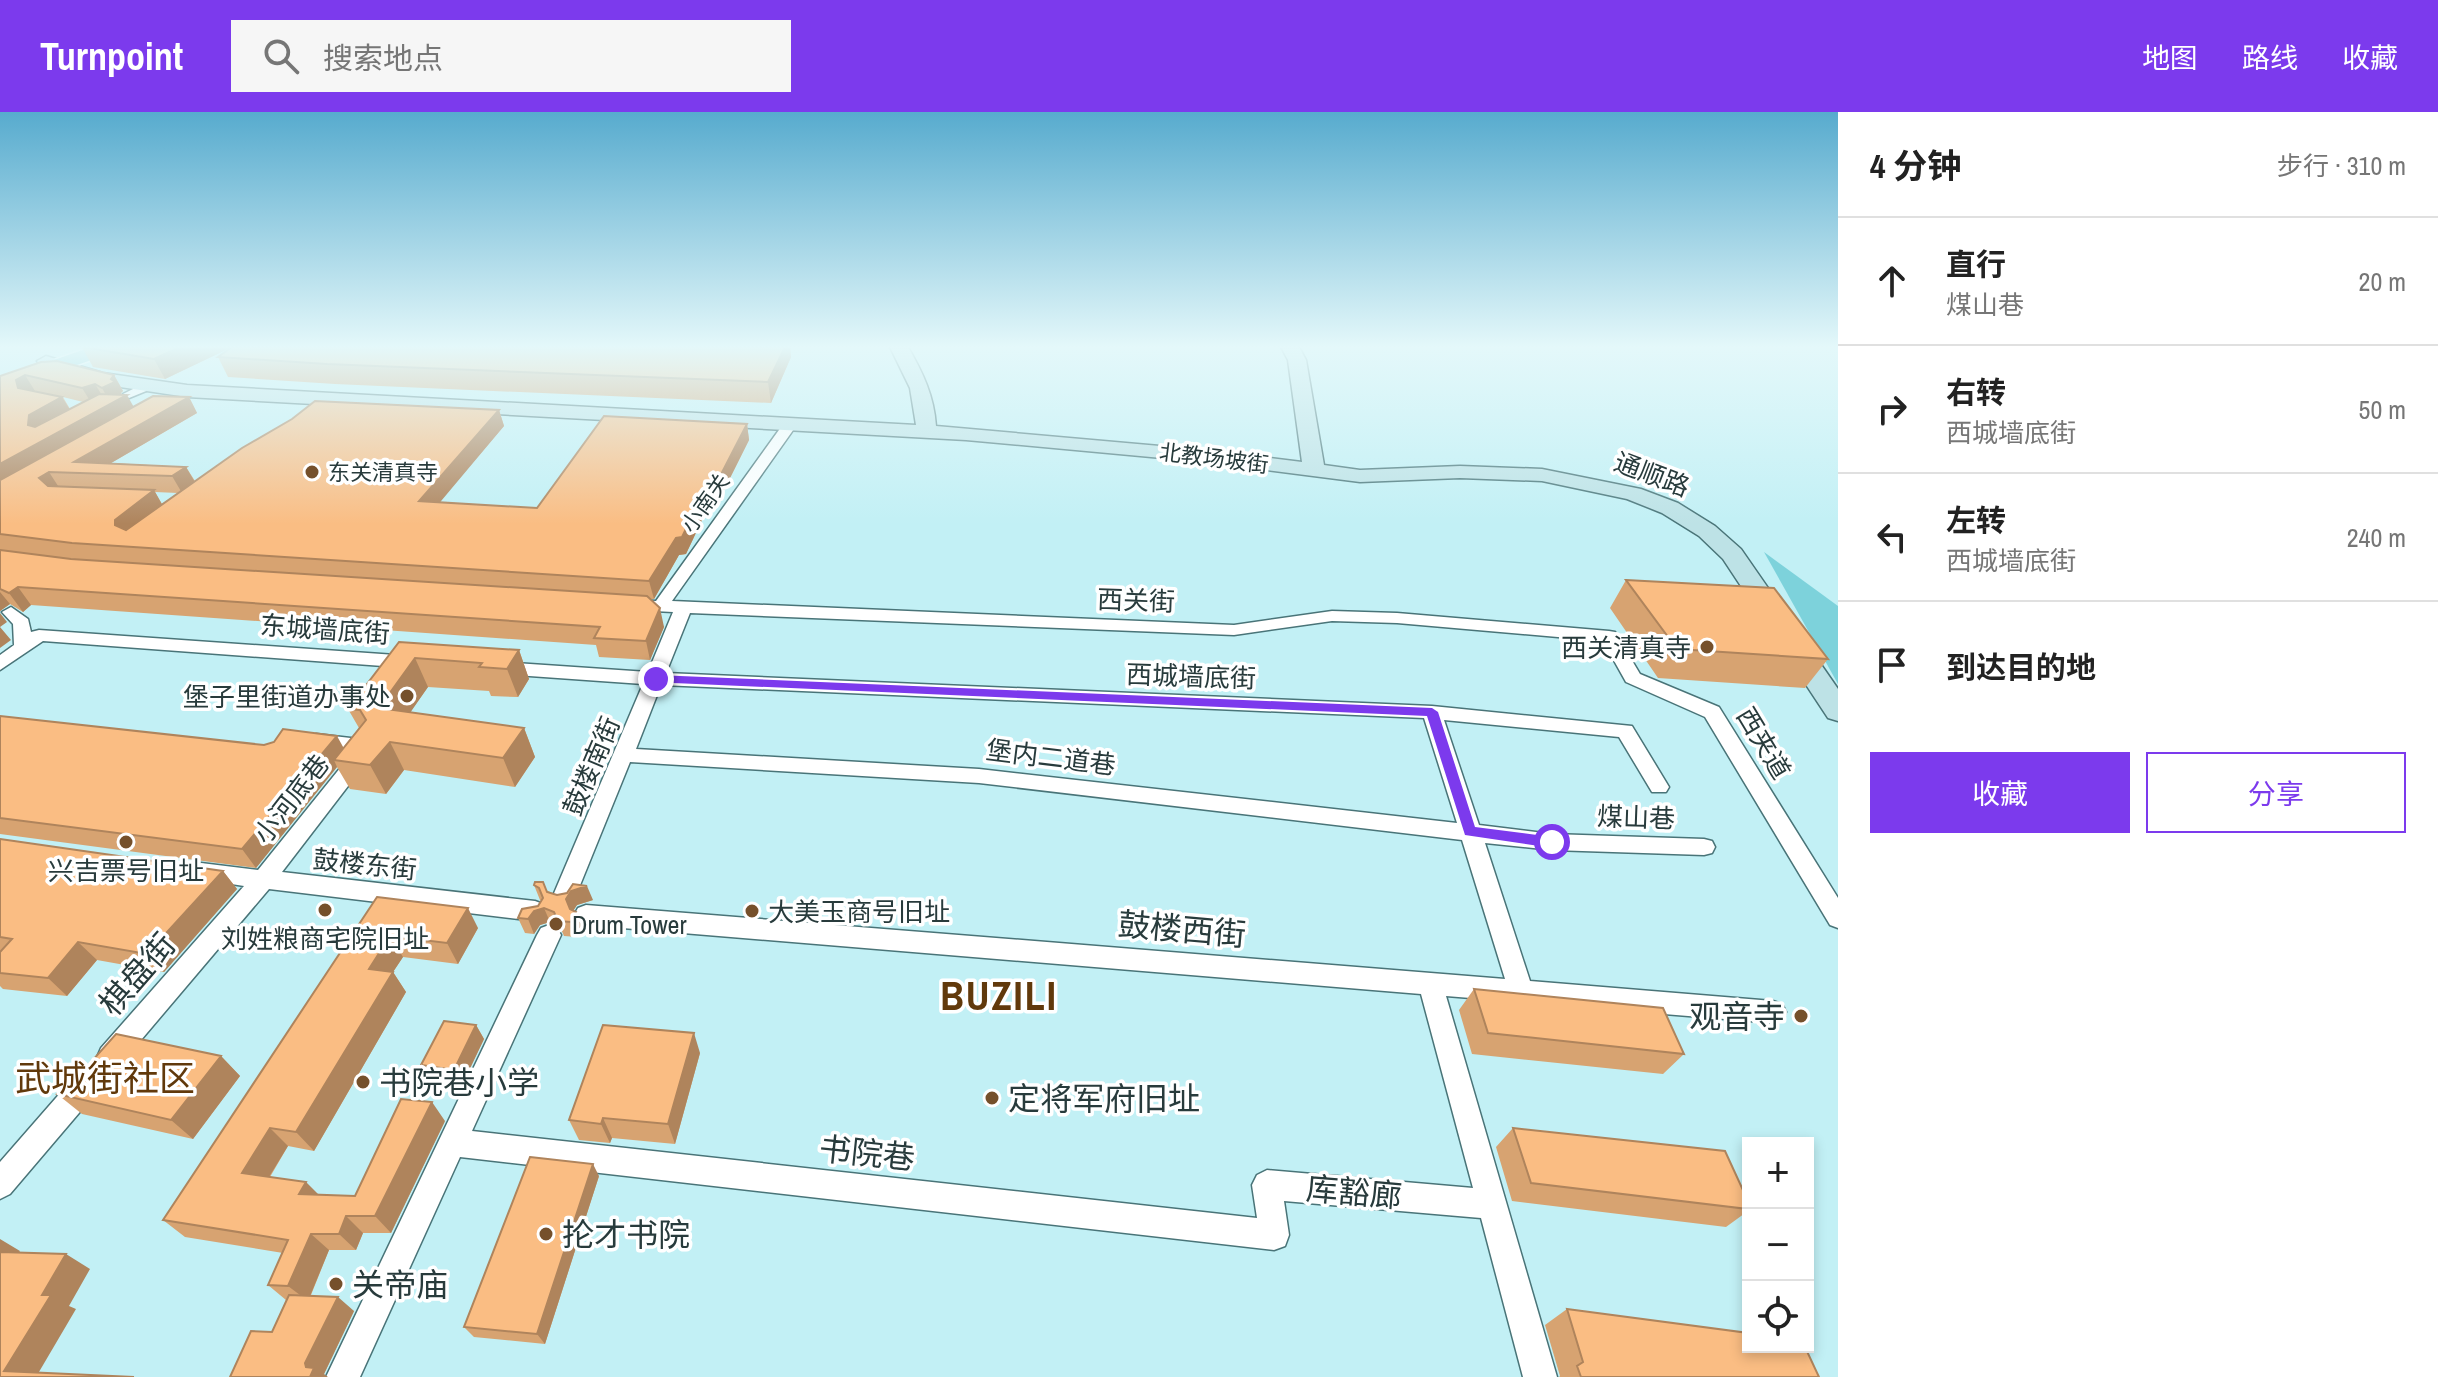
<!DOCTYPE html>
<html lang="zh">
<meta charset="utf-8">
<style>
:root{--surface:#fff;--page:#f6f6f6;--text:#222;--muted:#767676;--line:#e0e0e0;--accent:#7c3aed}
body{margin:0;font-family:"Archivo Narrow","Noto Sans SC",sans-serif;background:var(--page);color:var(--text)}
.controls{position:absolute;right:24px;bottom:24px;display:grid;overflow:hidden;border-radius:0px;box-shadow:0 4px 12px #0003}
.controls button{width:72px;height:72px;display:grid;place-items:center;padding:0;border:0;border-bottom:2px solid var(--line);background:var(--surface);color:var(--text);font:40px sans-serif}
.stop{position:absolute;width:24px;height:24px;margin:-18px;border:6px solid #7c3aed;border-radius:50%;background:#fff}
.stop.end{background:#7c3aed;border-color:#fff;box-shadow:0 2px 8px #0008}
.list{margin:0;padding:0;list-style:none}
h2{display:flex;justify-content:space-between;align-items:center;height:104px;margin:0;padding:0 32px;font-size:34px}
h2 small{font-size:26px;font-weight:400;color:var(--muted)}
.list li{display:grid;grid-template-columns:52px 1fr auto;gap:24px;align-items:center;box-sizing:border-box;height:128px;padding:0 32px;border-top:2px solid var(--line)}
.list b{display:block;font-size:30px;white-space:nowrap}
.list p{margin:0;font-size:26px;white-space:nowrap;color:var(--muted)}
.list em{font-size:26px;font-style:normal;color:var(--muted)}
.actions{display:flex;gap:16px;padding:24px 32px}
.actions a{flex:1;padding:18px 0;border:2px solid var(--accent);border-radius:0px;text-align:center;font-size:28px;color:var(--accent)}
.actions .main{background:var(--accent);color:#fff}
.icon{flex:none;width:44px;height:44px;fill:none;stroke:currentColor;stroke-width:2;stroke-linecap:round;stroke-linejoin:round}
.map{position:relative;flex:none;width:1838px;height:1265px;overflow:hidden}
header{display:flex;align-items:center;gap:48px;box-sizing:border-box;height:112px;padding:0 40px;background:var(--accent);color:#fff}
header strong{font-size:38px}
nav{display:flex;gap:44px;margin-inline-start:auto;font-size:28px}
.search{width:560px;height:72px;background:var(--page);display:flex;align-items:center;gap:20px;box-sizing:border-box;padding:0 28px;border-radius:0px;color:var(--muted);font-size:30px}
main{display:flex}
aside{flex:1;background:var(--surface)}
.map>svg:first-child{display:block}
.green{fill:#7dd2db}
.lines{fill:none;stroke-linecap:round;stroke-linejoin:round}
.street-casing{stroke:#497478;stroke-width:3}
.secondary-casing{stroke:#497478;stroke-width:3}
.primary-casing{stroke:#fff;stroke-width:3}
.street{fill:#fff;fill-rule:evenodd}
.secondary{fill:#bde2e6;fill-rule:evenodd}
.primary{fill:#7ac5cc;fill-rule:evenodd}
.wall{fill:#d7a371;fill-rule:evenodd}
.shaded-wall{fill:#af845c}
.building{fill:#fabd83;stroke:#af845c;stroke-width:2}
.route{fill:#7c3aed}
.poi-dot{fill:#75502b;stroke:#fff;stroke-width:3}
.labels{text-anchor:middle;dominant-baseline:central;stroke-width:7;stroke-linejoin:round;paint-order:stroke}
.far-street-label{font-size:22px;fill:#283b3c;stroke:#fff}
.far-poi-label{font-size:22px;fill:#283b3c;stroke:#fff;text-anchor:start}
.street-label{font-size:26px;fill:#283b3c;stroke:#fff}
.poi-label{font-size:26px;fill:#283b3c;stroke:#fff;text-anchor:end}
.near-street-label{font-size:32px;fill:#283b3c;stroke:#fff}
.near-poi-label{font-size:32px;fill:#283b3c;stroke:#fff;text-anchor:start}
.near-quarter-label{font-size:36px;fill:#61390b;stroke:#fff}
.near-district-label{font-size:40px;font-weight:bold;letter-spacing:2px;fill:#61390b;stroke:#fff}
</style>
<header>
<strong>Turnpoint</strong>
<div class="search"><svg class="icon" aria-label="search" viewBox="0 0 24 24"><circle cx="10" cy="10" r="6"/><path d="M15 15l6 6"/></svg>搜索地点</div>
<nav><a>地图</a><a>路线</a><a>收藏</a></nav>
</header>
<main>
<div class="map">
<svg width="1838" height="1265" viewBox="0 0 1838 1265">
<rect width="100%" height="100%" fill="#c2f0f5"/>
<path class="green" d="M1764,440l74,54v78z"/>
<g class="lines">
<defs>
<path id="street" d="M147,270l6,4 -2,3 -22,9 -6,-4z
M789,310l7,4 -124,175 562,24 98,-14 65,2 212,18 6,1 25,42 79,33 119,191v30l-8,-3 -125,-208 -79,-35 -23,-41 -206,-18 -65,-2 -98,14 -544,-22 -24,60 766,33 200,20 37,61 -3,5h-14l-33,-55 -175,-17 35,105 73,9 152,5 8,2 3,6 -3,6 -8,2 -152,-5 -67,-7 45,138 243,20 9,3 4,8 -4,8 -9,3 -327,-27 111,381h-34l-42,-159 -197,-17 5,34 -4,11 -11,4 -814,-93 -100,220h-34l211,-442 4,-7 8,-3 8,3 4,7 -89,196 785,87 -5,-33 5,-10 10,-5 206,18 -52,-194 -835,-69 -8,-3 -4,-7 4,-7 8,-3 919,74 -43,-139 -483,-57 -349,-21 -58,143 -8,2 -8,-2 -4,-7 91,-214 -141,-10 -9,-6 9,-6 146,10 25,-60 -39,-2 -9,-5 9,-5 22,1 128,-178zM661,573l763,33 33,105 -478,-54 -343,-20z
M11,495l17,12 3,13 8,-2 371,26 9,6 -9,6 -367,-27 -43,29v-15l14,-10 -1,-21 -11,-12z
M316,622l52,6 10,7 -96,125 253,29 8,3 4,7 -4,7 -8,3 -266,-32 -150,177 -9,3 -9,-3 -4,-9 4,-9 143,-162 -51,-8 -3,-6 3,-6 8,-3 57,7 95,-118 -44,-6 -3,-5z
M86,959l10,4 4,9 -4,9 -86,101 -10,5v-37l76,-87z"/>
<path id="secondary" d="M890,235h18c15,26 26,49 28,79l269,24 97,12 -14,-102 -7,-13h18l7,13 18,105 36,5 100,-4 82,3 99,20 37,14 37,23 26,23 97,140v32l-10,-3 -105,-159 -24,-23 -37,-23 -35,-14 -85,-18 -82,-3 -100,4 -155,-20 -239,-22 -779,-43 -87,-13 -60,-19 -3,-4 9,-5 57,17 84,12 729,40 -6,-37z"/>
<path id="primary" d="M91,235h28l-2,4 -117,41v-13z"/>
</defs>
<use href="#street" class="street-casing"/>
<use href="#secondary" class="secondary-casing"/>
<use href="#primary" class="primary-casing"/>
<use href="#street" class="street"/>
<use href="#secondary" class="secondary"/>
<use href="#primary" class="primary"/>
</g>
<path class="wall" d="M82,235h150l-67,32 -72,-12z
M232,235h558l1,10 -20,46 -436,-19 -107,-7 -10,-20z
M41,250l73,13 9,16 -2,2 1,2 12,12 55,-10 8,16 -86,50 75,4 9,14 304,-71 5,16 -65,76 98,6 210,-84 2,16 -32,64 -7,-1 -24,51 -7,1 -25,44h-5l15,28 -14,33 -51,-3 -3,-12 -565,-40 -8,7 -13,-8 -10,7v-235zM63,285l20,5 -13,7zM155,380l23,1 -16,11z
M1626,468l202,79 -23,29 -147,-10 -48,-70z
M399,530l120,8 10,29 -11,18 -27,-1 -2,-5 -61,-4 -18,25 114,16 11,29 -20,30 -111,-17 -18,24 -36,-5 -13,-22 -81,101 -256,-34v-118l264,29 79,3 16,-20 -11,-19z
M0,727l223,32 14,18 -73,83 -67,-12 -30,36 -64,-7 -3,-3z
M534,773l23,10 36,5 -16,5 -4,6 9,16 -5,10 -13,-1 -4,-9 -10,-5 -10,3 -6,9 -9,-1 -7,-15 20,-12 4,-6h-2z
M377,785l101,31 -20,36 -55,-7 -10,15 13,20 -92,159 -26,-5 -18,31 49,18 36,1 90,-75 -54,112h-28l-7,17h-27l-18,45 43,16 -30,63 -94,3 42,-45 14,-32 -18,-15 15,-32 -98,-16 -22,-17z
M1474,877l210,65 -21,20 -191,-20 -13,-44z
M476,913l8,14 -21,44 -33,-4 -9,-14z
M700,941l-25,91 -63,-6 -2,5 -31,-3 -10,-20z
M221,944l19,20 -47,63 -111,-25 -25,-20 27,-24z
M1513,1016l235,73v10l-22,16 -214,-26 -16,-54z
M599,1064l-54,168 -71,-7 -10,-10z
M1567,1197l252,68h-260l1,-1 -15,-51z"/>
<path class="shaded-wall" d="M180,235h52l-67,32 -11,-20z
M785,235h5l1,10 -20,46 -3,-21z
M25,263l10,16 -17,-3 -2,-8z
M114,263l9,16 -2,2 2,4 4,-2 9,16 -136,77v-24l111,-60 -9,-16z
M95,272l10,16 -13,4 -10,-16z
M62,285l10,16 -32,18 -12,-6 1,-10z
M189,285l8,16 -103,60 -20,-11z
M499,298l5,16 -78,93 -7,-18z
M747,312l2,16 -32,64 -2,-18z
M186,355l10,17 -14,9 -10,-17z
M49,360l11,17 -10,6 -11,-17z
M707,374l3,17 -24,51 -7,1 -25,44 -5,-18z
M154,378l10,18 -38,30 -11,-13v-5z
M18,475l13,18 -8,7 -14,-19z
M0,480l10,12 -10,7z
M660,496l4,19 -14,33 -4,-19z
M0,501l7,9 -7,5 11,13 -11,8z
M519,538l10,29 -11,18 -11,-28z
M415,546l13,29 -34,49 -15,-28z
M524,616l11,29 -20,30 -12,-29z
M337,624l10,18 -13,6 3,7 -81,101 -14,-19z
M390,630l14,28 -18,24 -16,-29z
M223,759l14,18 -73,83 -17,-18z
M587,774l6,14 -16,5 -6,9 -5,-15 5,-8z
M468,796l10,20 -20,36 -11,-21z
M544,796l6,14 -10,3 -6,9 -6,-15 6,-8z
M576,800l6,15 -5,10 -6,-15z
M390,824l13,21 -10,15 13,20 -92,159 -18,-19 73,-163z
M78,830l19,18 -30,36 -19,-18z
M476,913l8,14 -21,44 -9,-13z
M694,921l6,20 -25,91 -7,-20z
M221,944l19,20 -47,63 -22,-19z
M432,990l13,19 -54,112 -16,-17z
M603,1006l9,20 -2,5 -9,-19z
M270,1016l18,18 -27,44 -19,-17z
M593,1052l6,12 -54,168 -8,-10z
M306,1070l18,18 -25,-6z
M346,1104l17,17 -7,17 -17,-16z
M311,1122l18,16 -21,51 -20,-15z
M0,1127l20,12 -9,16 -11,-6z
M66,1142l24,15 -21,37 7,3 -40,68 -32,-6 38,-76z
M338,1185l16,14 -30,63 4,3h-18l-5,-14z"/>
<path class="building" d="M83,235h97l-26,12z
M232,235h553l-17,35 -441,-18 -109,-7z
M57,249l57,14 -3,4 4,3 -13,6 -7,-4 -13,4 -57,-13 -9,5 2,8 44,9 -33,18 -1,10 7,2 64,-33 28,1 -127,69v-88l41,-14z
M153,284l36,1 -115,65 112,5 -14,9 -123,-4 -10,6 9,8 106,4 -39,30v5l11,5 116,-82 50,-29 23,-18 184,9 -80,91 118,7 67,-92 143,8 -32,62h-8l-25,51 -6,1 -27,43 -577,-38 -72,-9v-54z
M0,438l71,9 576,37 13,12 -14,33 -52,-3 6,-11 -582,-40 -9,6 -9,-4z
M1626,468l148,8 54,71 -151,-10z
M399,530l120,8 -12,19 -28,-2 3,-4 -67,-5 -36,50 145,20 -21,30 -113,-16 -20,23 -36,-5 32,-40 -6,-10 -12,-1z
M0,604l264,29 10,-3 9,-13 54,7 -95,113 -242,-31z
M0,727l223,32 -76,83 -69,-12 -30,36 -48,-5v-21l12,-13 -12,-2z
M535,770h8l4,10 10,3 10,-2 6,-9 14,2 -16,5 -5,8 4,10 6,3 -5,10 -13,-1 -4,-9 -10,-4 -10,3 -6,8 -10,-1 4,-9 16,-3 5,-8 -4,-10 -5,-3z
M377,785l91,11 -21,35 -57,-7 -21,33 24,3 -97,160 -26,-4 -28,45 64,9 -7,12 56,2 46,-97 31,3 -57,114h-29l-7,18h-28l-23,52 -20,-1 20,-45 -125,-20z
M1474,877l189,19 21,46 -196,-21z
M444,909l32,4 -22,45 -33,-5z
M603,913l91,8 -26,91 -65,-6 -2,6 -32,-4z
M116,922l105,22 -50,64 -114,-26 22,-25 5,1z
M1513,1016l212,23 23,50v8l-217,-26z
M530,1045l63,7 -56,170 -73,-7z
M0,1140l66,2 -24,41h9l-47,76 130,6h-134z
M289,1183l49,2 -33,66 1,4 8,1 -4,9h-80l21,-46 21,1z
M1567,1197l181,24v14h57l14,30h-238l-4,-11 6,-4z"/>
<linearGradient id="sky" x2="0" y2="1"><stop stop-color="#57abce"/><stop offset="0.57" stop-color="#e4f8fa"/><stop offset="1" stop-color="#e4f8fa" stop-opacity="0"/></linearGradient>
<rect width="1838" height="412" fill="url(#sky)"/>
<path class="route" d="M656,563l776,33 6,4 37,115 77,10 7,5 -7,6 -87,-13 -38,-119 -776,-34v-6z"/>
<g class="poi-dot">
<circle cx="312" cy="360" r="8"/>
<circle cx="1707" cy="535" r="8"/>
<circle cx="407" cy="584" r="8"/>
<circle cx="126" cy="730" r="8"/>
<circle cx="325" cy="798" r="8"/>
<circle cx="752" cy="799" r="8"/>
<circle cx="556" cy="812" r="8"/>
<circle cx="1801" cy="904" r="8"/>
<circle cx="363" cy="970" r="8"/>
<circle cx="992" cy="986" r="8"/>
<circle cx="546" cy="1122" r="8"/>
<circle cx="336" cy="1172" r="8"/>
</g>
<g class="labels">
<g class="far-street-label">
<text transform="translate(1214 346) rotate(7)">北教场坡街</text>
<text transform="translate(705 391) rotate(-55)">小南关</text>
</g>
<g class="far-poi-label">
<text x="328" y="360">东关清真寺</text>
</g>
<g class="street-label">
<text transform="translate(1652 362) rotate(21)">通顺路</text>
<text transform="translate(1136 488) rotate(2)">西关街</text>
<text transform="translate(325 517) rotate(4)">东城墙底街</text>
<text transform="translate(1191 564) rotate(2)">西城墙底街</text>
<text transform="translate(1764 631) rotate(59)">西夹道</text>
<text transform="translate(1051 645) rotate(7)">堡内二道巷</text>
<text transform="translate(591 654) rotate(-67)">鼓楼南街</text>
<text transform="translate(291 687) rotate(-52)">小河底巷</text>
<text transform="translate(1636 705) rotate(2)">煤山巷</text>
<text transform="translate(365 752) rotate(6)">鼓楼东街</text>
</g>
<g class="poi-label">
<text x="1691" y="535">西关清真寺</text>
<text x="391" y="584">堡子里街道办事处</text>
<text x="126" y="758" text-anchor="middle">兴吉票号旧址</text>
<text x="768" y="799" text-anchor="start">大美玉商号旧址</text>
<text x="572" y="812" text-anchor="start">Drum Tower</text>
<text x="325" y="826" text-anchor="middle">刘姓粮商宅院旧址</text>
</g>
<g class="near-street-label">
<text transform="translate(1182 817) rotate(5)">鼓楼西街</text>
<text transform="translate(137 862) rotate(-49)">棋盘街</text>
<text transform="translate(867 1041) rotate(6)">书院巷</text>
<text transform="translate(1354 1080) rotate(5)">库豁廊</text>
</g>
<g class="near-poi-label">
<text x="1785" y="904" text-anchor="end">观音寺</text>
<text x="379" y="970">书院巷小学</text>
<text x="1008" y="986">定将军府旧址</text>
<text x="562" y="1122">抡才书院</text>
<text x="352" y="1172">关帝庙</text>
</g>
<g class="near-quarter-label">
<text x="105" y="966">武城街社区</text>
</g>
<g class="near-district-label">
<text x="999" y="883">BUZILI</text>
</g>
</g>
</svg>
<div class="controls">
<button>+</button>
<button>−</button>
<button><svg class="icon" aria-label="locate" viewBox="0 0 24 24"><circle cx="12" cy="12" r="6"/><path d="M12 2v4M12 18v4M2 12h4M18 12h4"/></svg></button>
</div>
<div class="stop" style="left:1552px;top:730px"></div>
<div class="stop end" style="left:656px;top:567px"></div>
</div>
<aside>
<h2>4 分钟<small>步行 · 310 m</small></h2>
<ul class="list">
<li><svg class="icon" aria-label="ahead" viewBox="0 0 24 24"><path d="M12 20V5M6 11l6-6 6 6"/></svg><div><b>直行</b><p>煤山巷</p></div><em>20 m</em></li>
<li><svg class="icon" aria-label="right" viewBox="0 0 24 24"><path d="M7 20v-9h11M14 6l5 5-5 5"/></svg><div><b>右转</b><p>西城墙底街</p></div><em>50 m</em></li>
<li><svg class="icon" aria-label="left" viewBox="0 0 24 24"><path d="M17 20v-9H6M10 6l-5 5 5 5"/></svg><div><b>左转</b><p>西城墙底街</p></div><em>240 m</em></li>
<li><svg class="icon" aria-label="arrive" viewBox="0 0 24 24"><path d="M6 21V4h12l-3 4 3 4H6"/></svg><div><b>到达目的地</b></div></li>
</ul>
<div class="actions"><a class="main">收藏</a><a>分享</a></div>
</aside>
</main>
